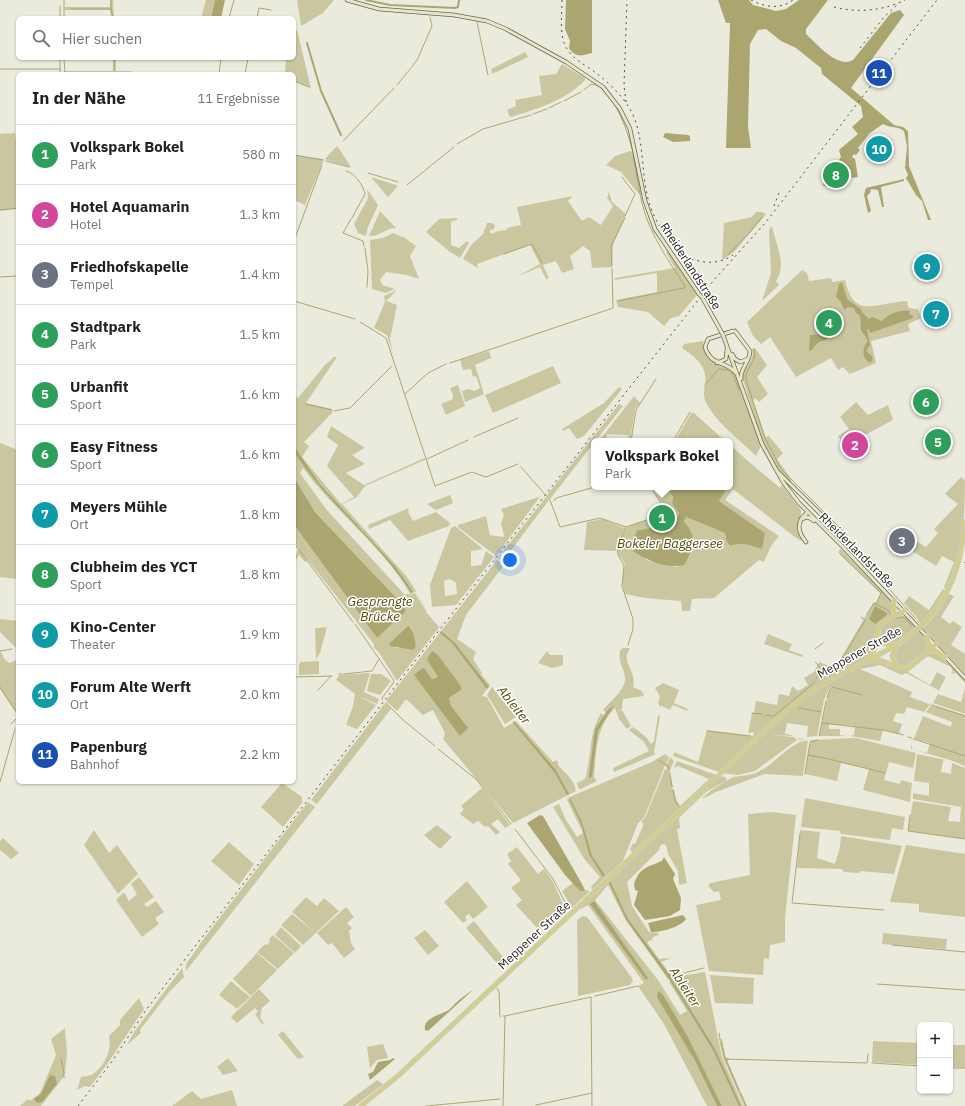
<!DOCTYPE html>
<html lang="de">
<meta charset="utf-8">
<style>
:root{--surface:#fff;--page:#f2f2f2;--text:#202124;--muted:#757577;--line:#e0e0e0;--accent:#2069b9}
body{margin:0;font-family:"IBM Plex Sans",sans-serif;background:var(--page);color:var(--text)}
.controls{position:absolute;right:12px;bottom:12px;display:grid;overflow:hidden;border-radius:6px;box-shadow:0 1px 3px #0004}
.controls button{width:36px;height:36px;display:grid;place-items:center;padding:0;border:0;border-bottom:1px solid var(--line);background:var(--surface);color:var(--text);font:20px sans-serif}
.you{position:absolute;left:510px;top:560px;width:14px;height:14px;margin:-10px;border:3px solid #fff;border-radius:50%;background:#1a73e8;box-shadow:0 0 0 6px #1a73e833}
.badge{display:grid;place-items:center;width:26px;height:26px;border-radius:50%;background:var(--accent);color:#fff;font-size:13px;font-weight:700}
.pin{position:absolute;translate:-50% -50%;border:2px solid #fff;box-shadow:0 1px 4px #0006}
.popup{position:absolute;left:591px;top:438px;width:142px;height:52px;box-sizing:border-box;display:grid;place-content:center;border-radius:6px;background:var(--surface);filter:drop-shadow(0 1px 3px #0005);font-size:13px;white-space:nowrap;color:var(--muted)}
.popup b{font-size:15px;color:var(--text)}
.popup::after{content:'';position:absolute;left:50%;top:100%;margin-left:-8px;border:8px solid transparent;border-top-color:var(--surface)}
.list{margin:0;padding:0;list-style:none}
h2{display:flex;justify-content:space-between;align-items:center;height:52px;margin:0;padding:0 16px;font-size:17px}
h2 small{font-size:13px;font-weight:400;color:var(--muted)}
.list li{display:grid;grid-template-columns:26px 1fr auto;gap:12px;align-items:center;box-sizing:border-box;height:60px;padding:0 16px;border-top:1px solid var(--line)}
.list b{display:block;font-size:15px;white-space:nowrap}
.list p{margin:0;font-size:13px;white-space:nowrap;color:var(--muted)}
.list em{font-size:13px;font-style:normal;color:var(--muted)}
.icon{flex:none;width:22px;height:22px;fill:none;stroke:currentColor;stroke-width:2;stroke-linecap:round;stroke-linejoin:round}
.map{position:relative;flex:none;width:965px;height:1106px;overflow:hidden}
.search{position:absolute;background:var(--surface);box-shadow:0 1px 3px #0004;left:16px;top:16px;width:280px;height:44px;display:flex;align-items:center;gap:10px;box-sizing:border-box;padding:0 14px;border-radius:6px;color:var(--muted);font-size:15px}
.panel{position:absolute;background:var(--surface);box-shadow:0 1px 3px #0004;left:16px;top:72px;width:280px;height:712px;border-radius:6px}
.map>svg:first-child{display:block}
.green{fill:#cac7a0;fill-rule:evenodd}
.water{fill:#aba670}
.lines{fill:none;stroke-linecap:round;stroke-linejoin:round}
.stream{stroke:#aba670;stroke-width:1}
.canal{stroke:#aba670;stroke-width:2}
.secondary-casing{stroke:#666559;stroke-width:4.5}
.primary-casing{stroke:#cecdcc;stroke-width:5.5}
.secondary{stroke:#e9e6c6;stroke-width:3}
.primary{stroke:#d4ce8c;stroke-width:4}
.rail{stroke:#504f49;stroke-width:1;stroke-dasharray:2 4;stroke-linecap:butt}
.secondary-bridge-casing{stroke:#666559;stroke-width:4.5;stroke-linecap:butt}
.primary-bridge-casing{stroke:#cecdcc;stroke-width:5.5;stroke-linecap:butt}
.secondary-bridge{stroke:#e9e6c6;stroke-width:3}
.primary-bridge{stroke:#d4ce8c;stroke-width:4}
.labels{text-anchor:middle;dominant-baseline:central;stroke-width:3;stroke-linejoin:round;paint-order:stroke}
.street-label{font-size:12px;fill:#1e1d19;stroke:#fff}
.water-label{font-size:13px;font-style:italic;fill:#544e0b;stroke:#fff}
</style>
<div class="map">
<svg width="965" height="1106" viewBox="0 0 965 1106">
<rect width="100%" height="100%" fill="#ebebdd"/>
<path class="green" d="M110,0h3l1,18h-3l-1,-8h-45v-3h45z
M206,0h9l-4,18h-10z
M297,0h37l-11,13 -22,13z
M297,30l14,58 -17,-7v-7h-9l1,-16h8v-27z
M525,52l3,5 -36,17 -1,-5z
M113,58h3v13h15l2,3h-69v-3h49z
M562,64l23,14v2c-18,20 -50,30 -75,37l-3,-7 9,-4 -1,-6 27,-5 -3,-19 17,-2z
M15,133l3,24v52l-18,2v-77z
M338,147l13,20 -25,-7z
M630,151l4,1 8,43 -4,-2 -17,-21 -15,-7 9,-9z
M294,155l30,4 -19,46 -11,-5z
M371,177l25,8 2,1 -10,11z
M367,189l11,16 -10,22 -2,9 -8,-3 -4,-9 14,-26z
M609,192l3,10 14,12 -13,31 -1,22 -20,1 -2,-17 -7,-5 -13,10 4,13 -12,4 -6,-12 -13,4 6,13 -3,1 -6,-12 -24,10 24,-13 -10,-19 -53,19 1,4 -15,-9 8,-14 12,-11 4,-11h5l3,2 -1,4 -5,2 3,3 6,-3 9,-1v-2l14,-3 -4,-18 56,-11 -5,5 14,20 7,-4 12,8 12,-19 -6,-8z
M380,211l16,17c-11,0 -16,9 -27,8z
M756,212h6l4,2 -32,38 -12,8 2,-37 28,-6z
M457,218v2l-6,2v23l8,3 8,-7 2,2 -9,15 -10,-6 -24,-20 13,-13z
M772,226c3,18 16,38 4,55l3,4 -17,16 9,-28 -2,-43z
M393,233l12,5 11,8 -6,10 9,23 -12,-4 -21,-3 -6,8 2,5 13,4 -9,4 -14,-4 -2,-49 13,-2z
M668,251l29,44 -18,21 -8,2 -7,8 -16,-14 -30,-5 -2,-7 41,-8v-19l-42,7v-2l60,-10 -9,-16z
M802,270l5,3 2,8 22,-3 1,4 13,-2c9,40 30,23 62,21l1,6 5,2h5l3,9 -13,6 2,7 -39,10 5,22 -26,11 -7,-7 -5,3 -7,-12 -35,19 -26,-40 -9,7 -8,-8 -6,-14z
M397,290l-11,11 11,4 -7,34 3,16 -6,-20 -13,-7 11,-26 -1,-6z
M703,341c1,3 0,6 1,9 7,15 22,13 31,24l26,72 -5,10c-17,-17 -40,-33 -50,-54 -3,-5 -2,-13 -1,-18 3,-18 -10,-27 -23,-36l2,-4z
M755,348l12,17 -10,12 11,17 -9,8 -4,-4 -2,2 13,38 2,-3 15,18 -6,6 15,21 -2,2c-27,-24 -36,-69 -47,-102 -2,-12 13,-19 9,-31z
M489,351l2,7 -16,7 9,29 -19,8 -3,-11 7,-2 5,2 6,-3 -4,-12 -3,1 -2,-8 -8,1 -3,-10z
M334,357h3l-31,46 26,6v4l-28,29 5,4 -7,11 39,47 13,-7 -27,-31 11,-21 -11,-8 4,-11 34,22 -13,7 13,9 -19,9 18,12 61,-27v2l-60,26 -8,11 -15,7 65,73 9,14 -8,5 7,-3 11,18 -9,-19 9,18v2l13,15 6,-7 -48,61 -19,-30 -4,-3v-4l-66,-84 -3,2 -6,-7 -3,5h-2l5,-12 -5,-7v-16l83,113 29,-27 -3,-6 -88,-93 -21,-35v-25c33,52 84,89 117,141l-16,-27 -75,-82 -23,-33 -3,-5v-51l4,3 27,-33zM303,468c31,43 83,81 107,126h-6l-78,-85 -26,-36zM412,628l4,18 -6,4 -5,-3 -10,1z
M553,366l8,17 -68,30 -8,-18z
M458,385l7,21 -19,9 -5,-11 12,-5v-4l-3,-7z
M619,387l3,2 -38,47 -7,3 -8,-11 -6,3 -1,-2 42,-26z
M634,396l6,7 -5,6 -5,32h-3l2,-6 -22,-1 -1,7h-7z
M856,402l12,13 20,-10 5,15 -48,26 -7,-10 11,-7 -9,-12z
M619,404l4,2 -73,93 -3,-4z
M691,413h3l31,28h-29l-9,-4 -3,4h-9z
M0,443l18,7v129l-18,-2z
M730,445l18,16 -1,3 1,-3 32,27 2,-3 19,25v6l-4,14 5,9 -1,2 -6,-4 -62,-48 -8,11 54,36 -8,10 -7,16 -5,-2 -45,38 -22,1 -2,12h-8l-1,-10 -36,-3 -20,-4 -3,-13 3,-18c-7,-8 -10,-12 -5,-22 2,-4 3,-9 6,-12 4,-6 27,-9 37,-17l-1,-9 -10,-16h22l-2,16 7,10 -2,6 -8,-3 -17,12 -14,2 8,30 30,7 12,-8 5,-9 -9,-28 2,-5 39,16 1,7 4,6c11,-4 22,-3 33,-5l2,-8 -46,-32 9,-14h2l3,-14 -3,-3z
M961,477l4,3c0,37 -2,75 -19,109l-2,-2 10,-25 -12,-6 -6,10 -41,-26 6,-8 25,15 12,-14 -4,-4 24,-25 -13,-10z
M542,494l-46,62 -38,-29v-2l28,-9 4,19 13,2 1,-2 -3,-12 3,-8 -3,-6 38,-12z
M450,495l3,8 -17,7 -9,-6z
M546,497l3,3 -46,61 -5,-3z
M409,508l-1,4 5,9 23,-9 14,11 -1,3 -41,15 -18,-21 -21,9 -1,-4z
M602,519l23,9 -9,19v4l-32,-1 3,-28z
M455,526l28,23 -12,2v15l10,-1 5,-14 8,6 -38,48 -24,2 -2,-22 21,-57zM450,579l6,4 1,11 -12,2 -1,-15z
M841,549l51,52 2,10 -2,4 -11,8 -6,24 -7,10 -53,31 -96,84 -46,-16 1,-4 24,10 9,-32 46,6 1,-4 -6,1 4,-20h2l2,-12 21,4 2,-11 10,2 3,-10 6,5 10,-6 -4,-7 10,-6 5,-10 16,6 39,-66 2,1 5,-9 -43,-42z
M497,560l7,5 -38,50 -9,24 19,13 -3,7 9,14 -1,1 9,11 -8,11 5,1 17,31 12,-7 37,41 3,-2 2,2v3c7,8 17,15 18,26l-63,32 -70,-84 2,-6 -12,-23 -10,5 -17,-16 -9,12 -11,-10zM434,652l27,34v4l-12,8 2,8 15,17 -47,-53 6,-1 7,10 6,-2z
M943,589l3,1c-7,13 -16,24 -26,34l-3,-3 1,-2 -14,-16 5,-7 20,14z
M949,594l5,2 -13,21 9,7 3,-3 9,6 -11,18 14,9v20l-42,-46 10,-10z
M901,615l5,2 10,10 -19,15 -4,2 -9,-2c-10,-17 3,-19 17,-27z
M0,619l18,2v29l-18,-18z
M327,627l-7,26 -4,6 -1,-31z
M919,631l8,10v9c-8,7 -17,19 -29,15l-5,-12 4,-5z
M768,634l24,10 -3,6 14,5 -1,2 -38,-13z
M623,648h7c-10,17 7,20 3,39l9,4 2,5 -21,3 -1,10 -4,2 4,-1 9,16 -4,3 -8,-10 -4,-11c-19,19 -19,44 -21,69l3,4 -16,8 -3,-1 -1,-5 8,-4c7,-23 3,-45 16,-66l2,2 3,-3 -3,-2c7,-8 24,-22 22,-33 -2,-12 -7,-13 -5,-27z
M0,650l5,10 5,3 8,-4v57l-18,-27z
M547,651l3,4h13v10l-11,3 -14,-5z
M931,652h6l28,28v3l-9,-10 -5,1 2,-2 -2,-5 -23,-11 -20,16 22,13 7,-13 9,5 1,-2 -9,17v-2l-32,-17 -4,2 -22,-10 -20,4 52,23 -2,5 19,7 3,-2 -8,10 -17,-5 -3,7 -8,-1 -3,8 9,3 -3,10 -16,-4 -3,11 -30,-5 4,-1 1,-9 -26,-2v5h11v6l6,1h-27l11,-50 -6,14 -7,36 -10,1 1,-11 -21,-3 -2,11c6,1 10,1 15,5l6,-1 -6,2 -5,-4 -22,-1 21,2 3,3 -42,31 -17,4 -16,-2c46,-43 90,-90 150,-112l4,-1 28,10z
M319,661v13l-20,1v-11l2,-2z
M370,673l-6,19 15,7 -2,5 -19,-8 18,9 -19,24 -11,-4 7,-19 2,-12 -19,-14 3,-5z
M371,674h10l10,7 -11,14 -13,-4z
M663,683l16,7 -5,13 14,6 -1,2 -14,-6 -3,5 -8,-4 -2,1 -2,-5 2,-5 -5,-9z
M492,687l24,30 -11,7 -18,-29z
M965,688v26l-32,-11 5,-9 23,8z
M385,703l6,6 -74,95 -6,-4z
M931,705l34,10v51l-15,-6 -39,-11 1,-6v6l15,4 3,-10 -15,-4 -2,2 10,-25 28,11 1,-5 -26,-10z
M658,715l2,1 -6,37 2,1 -42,18 -1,-4 36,-17 -5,-9 -15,-12 4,-3 13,10 5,7 3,-3z
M856,738l60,15 -3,15 -24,-6 -5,18 16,4 1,-4 11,3 -2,19 -47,-12 6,-21 -28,-6 -4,18 -32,-7 6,-34z
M805,740h2l-6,2 7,-1 -5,35 -38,-2 -49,18 -14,7c2,-5 28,-21 32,-22 7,-2 14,-1 22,-4 18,-8 29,-26 49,-33z
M665,754l4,3 -4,10 -2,-1 1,2 -20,50 -6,5 -15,38 -31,29 -1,-3 9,-10 -15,-17 -32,-53 6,-3 7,16 11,17 6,-4 -16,-33 4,-2 -6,1 87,-37z
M917,754l28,6 -2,1 -2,11 10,2 1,-11 -5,-2 18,7v71l-57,-8 5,-30 38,6 -3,14 12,1 1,-15 -48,-8v-6l16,3v-13l-15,-2z
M670,757l4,4 -4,9 3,17 -2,2h3l2,10 4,7 29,-27 -31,-13 -4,2 3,-7 39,14 -84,78 -2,-4 3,-6 2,1 9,-20 -3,-2 4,-4 20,-49 2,1 -1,-3z
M719,776l6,1 2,3 -21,12 -27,26 1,10 -3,1 10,54 -8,2 -1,-14 -10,-17 -2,-9 -3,-1 -3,2 -1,4 -32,32 5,24 17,26 9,1 1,2 -6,2 -1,3 -5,2 12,17 12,-1 -10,4 12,15 -8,4 3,-2 -43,-60 -17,-34 -13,15 63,80 22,35 7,-4 -18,-29 6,-5 30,-5 17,86 21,48h-21l-34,-69 -30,-46v3l37,67 22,45h-10l-43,-82 -26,-38 6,-3 -56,-78 -7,4 -1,-1z
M282,783l20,14v6l-19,24 -22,-20z
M482,788l28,37 -5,3 -7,-9 -7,5 9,8 -4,3 -8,-9 -3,1 -7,-6 -5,3 -13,-10 4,-5 -3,-3z
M805,798l100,19 -2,13 -11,-2 -2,12 -49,-6 -1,-3 -39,-4z
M308,802l7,5 -129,164v-7l19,-27z
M771,812l25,3 -11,103v24l-15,3 -1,14 -5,-1 -1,17 -54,-4 -13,-66 25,-5 -2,-9 -5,1 -6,-6 2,-3 40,-8 -2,-61z
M437,825l15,12 -12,12 -16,-14z
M94,830l15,23 8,-8 21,29 -20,20 -34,-49z
M800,830l20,2 -3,26 18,6 5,-17 1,-11 61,10 -8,28 -34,-3 -1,2 -15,-1 -2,-3 -45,-1z
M3,838l16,15 -8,6 -11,-9v-9z
M229,842l25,22 -15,21 -28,-24z
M906,845l59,9v63l-46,-5v-8l-29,-2z
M517,847l21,27 6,-5 8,11 12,26 -25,24 -23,-25 6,-5 -11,-12 10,-8 -13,-16 3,-3 -4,-7z
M139,877l15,20 -10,7 3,3 9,-6 8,11 -9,6 4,6 -17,13 -26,-37 8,-8 5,9 8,-7 -6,-10z
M467,881l21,26 -15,12 -4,-5 -4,3 2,3 -4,3 -19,-21z
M573,883l7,8 5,-1 5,1 -18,17 -6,1v-4l3,-2 -7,-12z
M306,897l11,9 7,-8 15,13 -36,34 -22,-20 11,-11 24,19 -24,-21z
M346,907l8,10 -7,6 5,5 -3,3 2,12 4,6 -11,9 -12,-15 -4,2 -11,-12z
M583,916l4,1 45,61 1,3 -3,4 -52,11 -1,-76z
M474,921l34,42 -6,6 -36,-41z
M281,927l20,19 -6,7 -20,-18z
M425,930l14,16 -11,9 -14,-17z
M883,933l64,6 -1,10 -64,-5z
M273,935l21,18 -16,16 -21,-17 8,-8 2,1 3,-3 -1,-3z
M257,953l20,17 -26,26 -18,-17z
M182,968l2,9 -14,14 -30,39 1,3 -14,12 7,-13z
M710,975l44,3 -1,26 -38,-1z
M231,981l19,16 -13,12 -18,-14z
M259,989l11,12 -8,7 -2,9 4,6 -2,1 -7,-10 3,-2 -3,-4 -18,15 -6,-6z
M139,998l5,11 -36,54 -18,24 -5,-1 -8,4 4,-13c3,-1 9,-1 12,-3 12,-9 19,-23 16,-38l11,-11v-5z
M65,1028l2,24 -2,23 -24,31h-21l8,-7 2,2 10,-8 16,-38 -5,-16z
M283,1031l21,26 -6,2 -20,-24z
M719,1039h3l4,19h3l-1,4 19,44h-3l-21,-48z
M873,1041l47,2v22l-48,-3z
M383,1044l5,14 -11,2 -7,8 -3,-21z
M950,1045h15v23l-15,-1z
M228,1058l10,13 -15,4 -6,-8z
M377,1080l6,4 -28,22h-13z
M232,1090l5,16h-65l20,-15 9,8z"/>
<path class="water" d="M215,0h10l-4,18h-10z
M566,0h26v53c-9,2 -16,6 -23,-5l1,-7 -5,-12z
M718,0h31l4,5 23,6 10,-2 13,-9h29l-22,29v5c11,10 32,35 47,26l38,-47 9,-3 4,5 -53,73 43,37 9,2 5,4 1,35 22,54h-3l-6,-19 -6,-6 -10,-17 2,-3 -3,-7 2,-22 -3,-15c-6,-5 -15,-3 -21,-7l-13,9 -12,15 2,2 -4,5 -2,-1 -2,3 3,2 3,18 -6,1 -1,-8 -6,-4 -18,21 -4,-2 1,-5 17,-23 -2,-7 19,-16 -6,-7 11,-10 -2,-11 -39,-32 -1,-6 -25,-20 -15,-7 -15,-12 -8,1 -8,14 -2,83 3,21h-25l4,-125h-4z
M665,133l23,2 2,1v5l-17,1 -10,-5z
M904,179v2l-23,6 3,20h-2l-4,-17 -7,-1 -1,4 -3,3 4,15 -3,2 -4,-18 2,-7z
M842,282l5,17 14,10 1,3 7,7 3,-2 10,4c7,-7 17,-12 28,-10l-1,3 4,2v2l-43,15 -1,-4h-2l3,16 -4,6 7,6 -2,6c-10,-4 -9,-16 -3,-22l-7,-11 -1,-14 -4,-3 -2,-5 -6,-1 -4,3 -3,-8 -5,-5 3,-13z
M827,311l3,1c4,9 6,21 -3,27 -3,2 -7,2 -9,4 -4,2 -4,7 -9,8l1,-16 17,-1 1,-3 -3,-6 -8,-5 1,-4z
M294,446l26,38 75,82 18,26 -2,1c-32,-51 -84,-89 -117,-141z
M294,477l21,35 88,93 3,6 -29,27 -83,-113z
M674,487h54l-9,14 46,32 -3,16c-12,-4 -19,-7 -32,-3l-4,-6 -1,-7 -39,-16 -2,5c14,14 10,28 0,43 -18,4 -36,-4 -51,-14v-13l5,-8 14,-2 17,-12 8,3 2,-6 -7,-10 1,-6 -3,-5z
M875,606l12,7v2l-12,9 -6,-5z
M408,626c7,5 6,12 8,20l-3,4 -22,-4 -2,-2z
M441,631l14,12 34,44 -2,2 -35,-46 -12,-10z
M432,651l5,3 24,32v4l-12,8 2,8 17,22 -8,8 -46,-61 8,-7 3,1 7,10 6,-2 -11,-18z
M614,705l-16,26 -6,45 -2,3 -1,-3 6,-47 13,-19z
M514,721l41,48 14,25 -2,1 -12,-22 -40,-48 -2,-3z
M570,798l12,24 10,34 13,19 -2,2 -14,-23 -8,-30 -12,-25z
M540,815l3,1 39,68 3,6 -2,1h-3l-15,-16 -38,-52z
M664,857l11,17 -2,5 8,19 -1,12 -10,6 -25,4 -11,-15 4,-14 -3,-1 -1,-6c6,-17 14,-17 28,-23z
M610,881l18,38 41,55 4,2 -2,2 44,71 26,57h-2l-26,-56 -42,-68 -44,-61 -18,-38z
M594,901l54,77 -2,2 -56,-76z
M683,915l3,4c-5,8 -27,14 -35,13l-3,-9z
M474,989l-46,42 -3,-1c-3,-13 20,-16 25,-21 7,-8 15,-14 24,-20z
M658,991l5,4 25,42 34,69h-5l-22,-45 -38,-64z
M393,1058l2,1 -25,21 -2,-6 5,-2 5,-10 12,-2z
M50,1075l5,1 2,8 -15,18 -5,1 -3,-4 7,-5z"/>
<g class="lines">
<path class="stream" d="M64,0v18
M111,0v9
M60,6v12
M71,9h40l2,9
M229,18l5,-18
M257,18l2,-10 12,2
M477,22l11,53
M60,58v16
M64,58l1,15 65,1
M114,58v12
M412,67l6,-9 14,-32 -2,-9
M0,69h60
M219,74l2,-16
M245,74l3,-16
M294,81l15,6
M397,85l14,-17
M584,90l7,-6c21,1 37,48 41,65
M564,101l17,-9
M549,108l12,-6
M533,114l14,-5
M343,141l51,-53
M457,144l26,-15 48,-14
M294,155l29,5
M326,159l11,-12
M326,161l23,6
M346,171c9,2 17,14 19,23l-13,24
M368,173l30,9
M622,177l13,17 -10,22
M407,185l47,-38
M0,210l18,-2
M351,219l-8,14 20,8 1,5
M294,241l28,-76
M365,248l3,23 -1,16
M504,254l28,-10 10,19
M728,255l23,-24 11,-14
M612,266l-1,-20 14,-28
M0,277l18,-1
M294,301l61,18
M618,301l66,-13 1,-2c-17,-26 -36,-53 -43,-83 -4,-16 -6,-33 -9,-49
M360,322l26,16 49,148 37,-14 14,5 32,-13
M754,349c4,13 -10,19 -8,31l19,58 16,31 66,66
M450,363l163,-55 -1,-39
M705,385l14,-16 9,1 5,4 6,16
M405,394l23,-21 18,-9
M306,404l26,6
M334,411l16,-3 42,-42
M474,437l44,-19
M631,441l5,-31 20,-31
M673,441l17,-29
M427,459l41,-19
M521,467l29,33 10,27 40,-9 26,9 -9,20 1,8 6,10 -2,21 11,33v10l-5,16
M554,501l2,-3 39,-11
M626,527l27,-9 8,-4 1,-9 -11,-18
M294,543l59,79
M849,544l67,75
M840,554l41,39 -5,11
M964,562l1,1
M867,614l7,-11 15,8 2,4
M861,617l3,2
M894,619l9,-2 9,9
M355,624l38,55 1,3 -12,16v2
M17,649h1
M815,649l8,-6
M0,651l12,-2
M815,662l5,5
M830,669l2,-2 4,2 30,-50
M339,674h3
M344,674l28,-3 7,-12
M294,677l38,-1
M816,679l1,-2
M0,687l18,27
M832,687l30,8
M318,690l13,-14
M827,698l3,-9
M386,703l17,17 32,26
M932,705l33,11
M799,708l22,4
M752,713l10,1
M766,715l8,1 41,-34
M822,721l4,-20
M822,723l61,7 21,5
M11,724l7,-7
M707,731l43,5
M819,736l3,-14
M908,737l4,1
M914,739l51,17
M438,749l38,30 35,45
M808,755l21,4 56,14
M658,760l10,6 1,3
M805,774l5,-32 8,-2
M670,775l2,12
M0,782l15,-53
M673,790l2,11 4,6
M910,815l-2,16 57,8
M515,829l38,50 13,25
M800,834l-8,69 92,7
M892,945l73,7
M672,976l32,-8
M877,984l88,6
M497,988l2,4 1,25
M595,996l43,-10
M503,1016h2l-2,90
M505,1016l86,-19 1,109
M719,1033l1,6
M721,1042l3,13 15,36
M61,1059l3,14 -1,4
M725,1059l142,4 1,-9
M872,1063l48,3
M950,1068h15
M64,1077h1
M741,1094l5,12
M536,1105l56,-12
M426,1106l74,-7"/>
<path class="canal" d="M366,0l24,5 65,3 3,-1 1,-7
M307,43l14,48 20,44"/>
<defs>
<path id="secondary" d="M347,0l32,9 75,6 33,6 19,8 60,33 37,25 17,22 10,20 15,72 10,28 44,65
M702,297l20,36
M733,331l-25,8 -3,8c6,20 21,13 31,26
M735,331l15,20c0,11 -10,17 -9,28
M723,335l39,109 21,38 16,21 44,44 74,79
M732,354l3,5 5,3 8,-3
M717,363l9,-4 1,-10
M778,472l70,69
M801,519l7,-2 6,4
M806,542c-9,-11 -10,-20 2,-30
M921,630l44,48"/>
<path id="primary" d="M894,616v-16
M924,623c28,-27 38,-63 41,-101
M878,634c2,9 7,12 17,11
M927,636l2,9 -1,5
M896,647l-4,9 4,10
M931,651h5l9,6
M869,658c10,-11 4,-22 11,-32 6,-7 16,-10 24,-15
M872,660c13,-2 23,10 36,8l27,-23
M721,773c31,-30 62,-63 98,-86 31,-20 66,-32 95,-55
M361,1106l38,-31 319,-299"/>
</defs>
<use href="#secondary" class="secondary-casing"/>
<use href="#primary" class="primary-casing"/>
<use href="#secondary" class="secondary"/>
<use href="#primary" class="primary"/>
<path class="rail" d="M562,0c0,13 -2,27 1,39 4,18 20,24 33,34 13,10 27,23 35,38 13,25 10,56 16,83 3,16 11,31 20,44 8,10 15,19 28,22 14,4 26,3 38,-5
M751,0c13,7 29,10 42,0
M834,7c23,6 49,4 71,-7
M860,48l24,-31 14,-13
M626,102l-2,-16 3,-86
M774,206l6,-16
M78,1106l33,-43 35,-53 262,-340 306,-390 52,-58 171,-222"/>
<defs>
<path id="secondary-bridge" d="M699,294l3,3
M722,333l1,2"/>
<path id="primary-bridge" d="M914,632l10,-9"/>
</defs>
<use href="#secondary-bridge" class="secondary-bridge-casing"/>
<use href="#primary-bridge" class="primary-bridge-casing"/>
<use href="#secondary-bridge" class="secondary-bridge"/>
<use href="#primary-bridge" class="primary-bridge"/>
</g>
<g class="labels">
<g class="street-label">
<text transform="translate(691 266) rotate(57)">Rheiderlandstraße</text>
<text transform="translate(857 550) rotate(45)">Rheiderlandstraße</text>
<text transform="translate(859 652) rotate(-29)">Meppener Straße</text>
<text transform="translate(534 935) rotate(-43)">Meppener Straße</text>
</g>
<g class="water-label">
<text x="670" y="543">Bokeler Baggersee</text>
<text x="380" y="601">Gesprengte<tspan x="380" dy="15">Brücke</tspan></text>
<text transform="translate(514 705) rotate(52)">Ableiter</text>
<text transform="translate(685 987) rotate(57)">Ableiter</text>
</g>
</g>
</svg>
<div class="controls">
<button>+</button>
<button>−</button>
</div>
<div class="you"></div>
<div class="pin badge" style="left:662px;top:518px;background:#2e9e5b">1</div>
<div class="popup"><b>Volkspark Bokel</b>Park</div>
<div class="pin badge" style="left:855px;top:445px;background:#d1479c">2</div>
<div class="pin badge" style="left:902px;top:541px;background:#6b7280">3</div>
<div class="pin badge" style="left:829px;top:323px;background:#2e9e5b">4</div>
<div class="pin badge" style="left:938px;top:442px;background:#2e9e5b">5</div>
<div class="pin badge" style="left:926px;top:402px;background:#2e9e5b">6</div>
<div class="pin badge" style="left:936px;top:314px;background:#0f9aa8">7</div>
<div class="pin badge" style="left:836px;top:175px;background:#2e9e5b">8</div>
<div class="pin badge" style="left:927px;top:267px;background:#0f9aa8">9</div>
<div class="pin badge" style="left:879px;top:149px;background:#0f9aa8">10</div>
<div class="pin badge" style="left:879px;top:73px;background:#1a4fb4">11</div>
<div class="search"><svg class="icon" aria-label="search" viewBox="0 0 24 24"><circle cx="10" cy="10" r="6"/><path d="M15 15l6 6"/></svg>Hier suchen</div>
<section class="panel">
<h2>In der Nähe<small>11 Ergebnisse</small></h2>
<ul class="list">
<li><span class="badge" style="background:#2e9e5b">1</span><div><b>Volkspark Bokel</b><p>Park</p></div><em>580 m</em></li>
<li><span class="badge" style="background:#d1479c">2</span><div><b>Hotel Aquamarin</b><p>Hotel</p></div><em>1.3 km</em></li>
<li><span class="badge" style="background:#6b7280">3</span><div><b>Friedhofskapelle</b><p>Tempel</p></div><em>1.4 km</em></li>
<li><span class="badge" style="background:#2e9e5b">4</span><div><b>Stadtpark</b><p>Park</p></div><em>1.5 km</em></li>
<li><span class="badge" style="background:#2e9e5b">5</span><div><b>Urbanfit</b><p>Sport</p></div><em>1.6 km</em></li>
<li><span class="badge" style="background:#2e9e5b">6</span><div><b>Easy Fitness</b><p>Sport</p></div><em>1.6 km</em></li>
<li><span class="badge" style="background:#0f9aa8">7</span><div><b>Meyers Mühle</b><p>Ort</p></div><em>1.8 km</em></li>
<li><span class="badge" style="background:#2e9e5b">8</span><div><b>Clubheim des YCT</b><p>Sport</p></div><em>1.8 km</em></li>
<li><span class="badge" style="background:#0f9aa8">9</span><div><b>Kino-Center</b><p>Theater</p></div><em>1.9 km</em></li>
<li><span class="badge" style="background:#0f9aa8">10</span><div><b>Forum Alte Werft</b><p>Ort</p></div><em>2.0 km</em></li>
<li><span class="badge" style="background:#1a4fb4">11</span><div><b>Papenburg</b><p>Bahnhof</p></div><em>2.2 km</em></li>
</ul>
</section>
</div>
